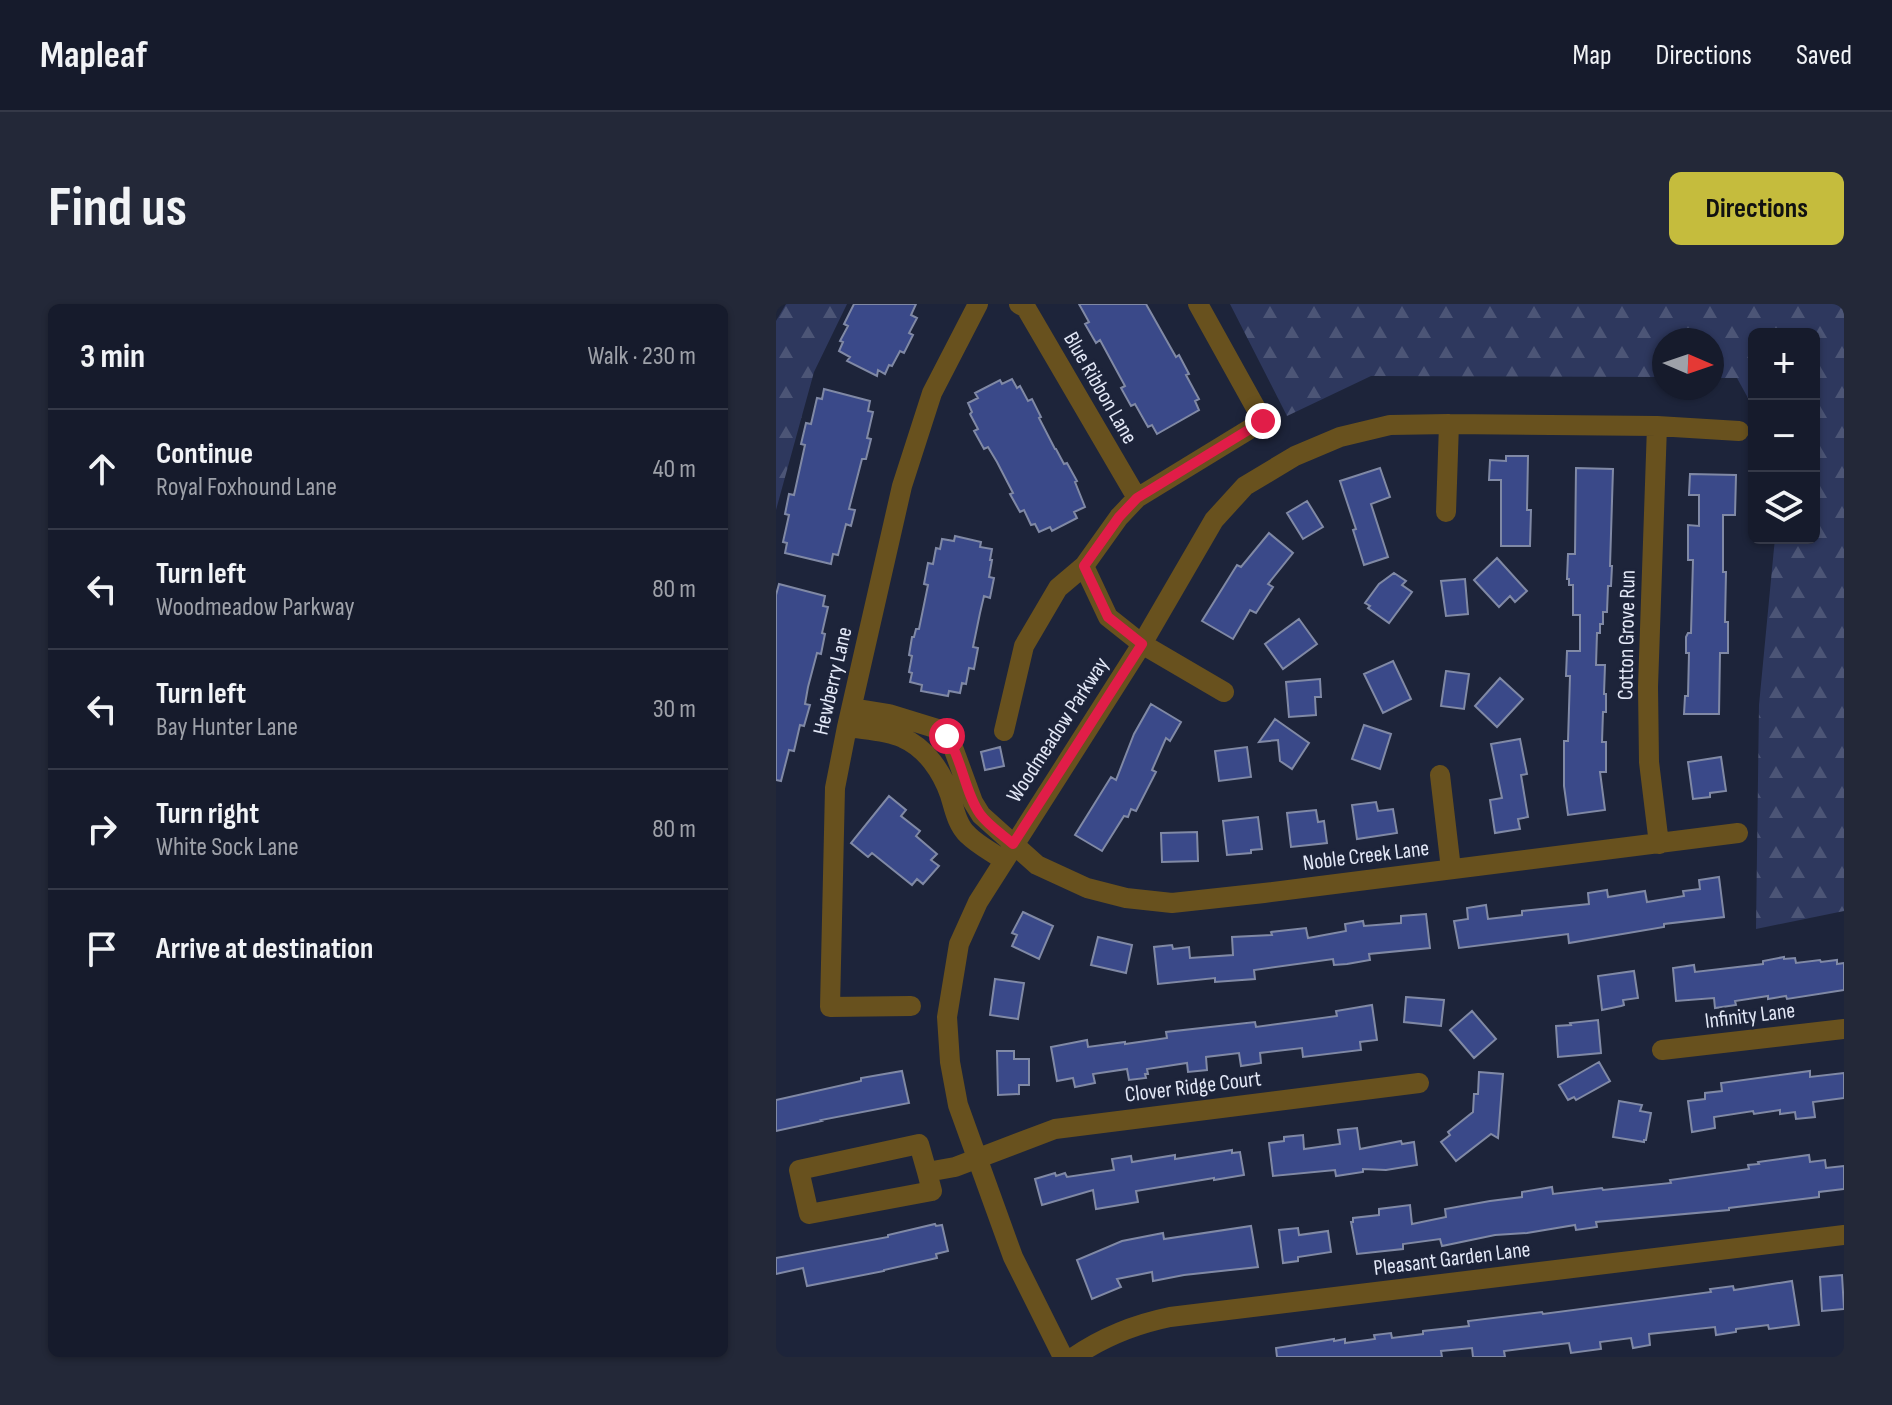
<!DOCTYPE html>
<meta charset="utf-8">
<style>
:root{--surface:#161b2c;--page:#232838;--text:#f1f3f6;--muted:#9ea1a9;--line:#353948;--accent:#c5bc3d}
body{margin:0;font-family:"Sofia Sans Condensed",sans-serif;background:var(--page);color:var(--text)}
.controls{position:absolute;right:24px;top:24px;display:grid;overflow:hidden;border-radius:12px;box-shadow:0 2px 6px #0004}
.controls button{width:72px;height:72px;display:grid;place-items:center;padding:0;border:0;border-bottom:2px solid var(--line);background:var(--surface);color:var(--text);font:40px sans-serif}
.compass{position:absolute;left:876px;top:24px;width:72px;height:72px;border-radius:50%;background:var(--surface);box-shadow:0 2px 6px #0004;rotate:92deg}
.stop{position:absolute;width:24px;height:24px;margin:-18px;border:6px solid #e11d48;border-radius:50%;background:#fff}
.stop.end{background:#e11d48;border-color:#fff;box-shadow:0 2px 8px #0008}
.list{margin:0;padding:0;list-style:none}
h2{display:flex;justify-content:space-between;align-items:center;height:104px;margin:0;padding:0 32px;font-size:34px}
h2 small{font-size:26px;font-weight:400;color:var(--muted)}
.list li{display:grid;grid-template-columns:52px 1fr auto;gap:24px;align-items:center;box-sizing:border-box;height:120px;padding:0 32px;border-top:2px solid var(--line)}
.list b{display:block;font-size:30px;white-space:nowrap}
.list p{margin:0;font-size:26px;white-space:nowrap;color:var(--muted)}
.list em{font-size:26px;font-style:normal;color:var(--muted)}
.icon{flex:none;width:44px;height:44px;fill:none;stroke:currentColor;stroke-width:2;stroke-linecap:round;stroke-linejoin:round}
.map{position:relative;flex:none;width:1068px;height:1053px;overflow:hidden;border-radius:12px}
header{display:flex;align-items:center;gap:48px;box-sizing:border-box;height:112px;padding:0 40px;background:var(--surface);border-bottom:2px solid var(--line)}
header strong{font-size:38px}
nav{display:flex;gap:44px;margin-inline-start:auto;font-size:28px}
.intro{display:flex;align-items:center;justify-content:space-between;box-sizing:border-box;height:192px;padding:0 48px}
h1{margin:0;font-size:56px}
.button{padding:20px 36px;border-radius:12px;background:var(--accent);color:#111;font-size:28px;font-weight:700}
main{display:flex;gap:48px;padding:0 48px}
aside{flex:1;background:var(--surface);border-radius:12px;box-shadow:0 2px 6px #0004}
.map>svg:first-child{display:block}
.forest{fill:url(#forest-firs)}
.building{fill:#3a4989;stroke:#8089a5;stroke-width:2}
.lines{fill:none;stroke-linecap:round;stroke-linejoin:round}
.minor{stroke:#68511e;stroke-width:20}
.route{stroke:#e11d48;stroke-width:10}
.labels{text-anchor:middle;dominant-baseline:central;stroke-width:6;stroke-linejoin:round;paint-order:stroke}
.street-label{font-size:22px;fill:#e2e7f6;stroke:#1d243a}
</style>
<header>
<strong>Mapleaf</strong>
<nav><a>Map</a><a>Directions</a><a>Saved</a></nav>
</header>
<div class="intro"><h1>Find us</h1><a class="button">Directions</a></div>
<main>
<aside>
<h2>3 min<small>Walk · 230 m</small></h2>
<ul class="list">
<li><svg class="icon" aria-label="ahead" viewBox="0 0 24 24"><path d="M12 20V5M6 11l6-6 6 6"/></svg><div><b>Continue</b><p>Royal Foxhound Lane</p></div><em>40 m</em></li>
<li><svg class="icon" aria-label="left" viewBox="0 0 24 24"><path d="M17 20v-9H6M10 6l-5 5 5 5"/></svg><div><b>Turn left</b><p>Woodmeadow Parkway</p></div><em>80 m</em></li>
<li><svg class="icon" aria-label="left" viewBox="0 0 24 24"><path d="M17 20v-9H6M10 6l-5 5 5 5"/></svg><div><b>Turn left</b><p>Bay Hunter Lane</p></div><em>30 m</em></li>
<li><svg class="icon" aria-label="right" viewBox="0 0 24 24"><path d="M7 20v-9h11M14 6l5 5-5 5"/></svg><div><b>Turn right</b><p>White Sock Lane</p></div><em>80 m</em></li>
<li><svg class="icon" aria-label="arrive" viewBox="0 0 24 24"><path d="M6 21V4h12l-3 4 3 4H6"/></svg><div><b>Arrive at destination</b></div></li>
</ul>
</aside>
<div class="map">
<svg width="1068" height="1053" viewBox="0 0 1068 1053">
<defs>
<pattern id="forest-firs" width="22" height="20" patternUnits="userSpaceOnUse" patternTransform="scale(2)"><rect width="22" height="20" fill="#2e385e"/><path d="M5 1l3.5 6h-7zM16 11l3.5 6h-7z" fill="#4c5576"/></pattern>
</defs>
<rect width="100%" height="100%" fill="#1d243a"/>
<path class="forest" d="M10,0h61l-33,68 -38,138v-189z
M454,0h614v607l-88,18 3,-224 16,-167h39v-204h-60v75l-17,-31h-25v-38h-48v37l-293,-1 -84,40z"/>
<path class="building" d="M78,0h62l-5,11 6,3 -8,15 4,2 -9,18 -4,-2 -8,15 -3,-1 -4,9 -7,-4 -1,6 -30,-15 3,-4 -11,-6 4,-9 -3,-1 8,-15 -4,-2z
M303,0h67l30,53 3,-2 10,19 -3,1 13,24 -4,2 4,9 -42,24 -5,-9 -4,2 -13,-23 -4,2 -10,-18 4,-2 -25,-46 -4,3 -11,-19 4,-2z
M236,75l5,9 3,-2 8,15 4,-2 9,18 -2,1 16,31h1l8,15 3,-1 10,18 -2,1 10,25 -11,5 3,6 -25,13 -2,-4 -11,5 -4,-8 -4,1 -7,-15 -4,2 -10,-18 3,-1 -16,-31 -9,-15 -4,2 -10,-18 4,-2 -8,-15 2,-2 -4,-9 10,-5 -3,-5 25,-13 2,4z
M48,85l46,12 -2,10 5,1 -6,26 4,1 -5,20h-4l-13,50 6,1 -4,16 -5,-2 -8,31 -5,-1 -2,10 -46,-11 2,-10 -4,-1 6,-27 -4,-1 4,-20 5,1 11,-50 -4,-1 5,-21 5,1 6,-26 5,1z
M730,152h22l-1,54h4l-1,36h-29v-66h-12l1,-20 16,1z
M604,164l10,29 -19,7 17,53 -24,8 -11,-35 3,-1 -16,-48z
M800,164l37,1 -3,97h2l-1,20h-3l-1,26h-4v12h-3v9h-3l-1,32h9l-1,29h2v18h-3l-1,30h4v30h-6l5,38 -37,5 -4,-29v-45h4l2,-65h-4l1,-25h13v-36h-7v-30h-4v-6h-2l1,-25h7z
M914,170l46,1 -1,40h-12v57h3l-1,50h3v31h-8l-1,61h-35l1,-18h3l1,-43h-3v-16l2,-4h3l2,-73h-5v-35l11,1v-31h-10z
M531,197l16,26 -20,12 -16,-26z
M493,229l24,20 -25,31 5,3 -17,26 -6,-3 -17,29 -31,-18 35,-56 4,2z
M179,232l26,6 -1,5 12,2 -2,11h2l-3,17 5,1 -4,20 -6,-2 -4,17 -7,34 5,1 -4,21 -5,-1 -3,16 -4,-1 -2,10 -11,-2 -1,5 -27,-5 1,-6 -12,-3 2,-9 -3,-1 3,-16 -3,-1 3,-18h2l2,-8h3l9,-44 -4,-1 4,-21 5,1 3,-16 4,1 2,-10 12,2z
M721,254l30,33 -12,11 -5,-6 -11,11 -25,-27z
M618,269l12,8 -4,4 10,7 -23,31 -21,-15 2,-2 -5,-3 14,-19z
M689,275l3,35 -22,2 -5,-35z
M3,280l46,12 -2,10 5,1 -6,26 3,1 -4,20 -4,-1 -9,34 -3,17 5,1 -6,21 -4,-1 -6,26 -5,-1 -8,31 -5,-1v-185z
M523,315l18,25 -34,25 -18,-25z
M617,357l18,38 -28,14 -19,-39z
M670,367l23,3 -5,35 -23,-3z
M724,374l23,21 -26,28 -22,-21z
M544,375l1,18h-6l1,18 -27,2 -3,-35z
M375,400l30,18 -11,19 -4,-3 -14,32 4,2 -20,39 -5,-2 -3,8 -4,-1 -22,35 -27,-16 36,-58 5,3 18,-46z
M499,415l34,24 -17,26 -12,-8 -2,-21 -19,2z
M588,421l27,9 -11,35 -28,-10z
M744,435l7,35 -6,1 7,42 -10,2 2,10 -25,4 -5,-33 12,-2 -11,-54z
M224,443l4,19 -19,4 -4,-18z
M471,443l4,30 -32,4 -4,-30z
M945,453l5,34 -16,2v4l-17,2 -5,-37z
M113,492l17,14 -5,6 19,15 -4,5 21,18 -6,6 8,6 -16,18 -6,-5 -5,6 -40,-32 -4,4 -17,-14z
M600,498l2,9 15,-2 4,24 -40,6 -5,-34z
M540,506l2,12 6,-1 3,22 -36,4 -4,-34z
M482,513l4,32 -11,1v3l-24,2 -4,-34z
M421,528l1,29 -36,1 -1,-29z
M943,573l5,40 -60,7v3l-95,16 -1,-9 -109,14 -5,-27 14,-2 -1,-11 19,-3 2,14 34,-4v-4l67,-7 -1,-11 19,-3 1,7 37,-6 2,11 37,-6 -1,-5 17,-2 -1,-9z
M247,608l30,14 -14,33 -27,-13 5,-11 -5,-2z
M650,610l4,34 -61,6 1,6 -23,4 -13,1 -1,-6 -79,11 1,9 -40,3v-4l-57,6 -4,-37 18,-2 1,4 16,-2 1,11 43,-3 -1,-18 40,-2 -1,-3 35,-4 2,10 38,-7 -1,-7 18,-3 1,5 37,-3v-7z
M322,633l34,8 -6,28 -35,-8z
M1008,653v2l11,-1 1,5 24,-3 1,2 16,-2v4l7,-1v27l-57,9 -1,-3 -18,3v-3l-33,5 1,4 -21,3 -1,-10 -38,3 -3,-33 21,-3 1,7 68,-8v-3z
M858,667l4,27 -15,2 1,5 -3,1 -19,4 -4,-34z
M219,675l29,4 -6,36 -28,-4z
M630,693l38,3 -3,26 -37,-4z
M596,701l5,35 -17,2 1,8 -58,7 -1,-9 -42,5 1,10 -20,3 -2,-13 -33,4 1,13 -19,2 -1,-9 -40,6 1,5h-3l1,4 -17,2 -2,-11 -34,5 2,9 -20,4 -2,-9 -16,3 -6,-34 36,-7 1,7 37,-5v2l42,-6 -1,-6 89,-10 1,5 81,-11 -1,-5z
M696,707l24,28 -22,19 -24,-28z
M822,716l3,33 -43,4 -2,-31 15,-1 -1,-2z
M221,747h17v8h15v26h-10v9l-21,1z
M823,758l11,19 -34,19 -2,-3 -6,3 -9,-15z
M126,767l7,32 -88,17 1,1 -46,10v-31l85,-19v-3z
M1034,767v6l34,-4v25l-31,4 2,15 -19,2 -1,-7 -15,2v-4l-26,4 -1,-3 -39,6 1,11 -23,4 -4,-31 17,-2v-6l17,-2 -1,-8z
M703,768l24,2 -5,64 -7,-4 -35,27 -15,-19 9,-7 -2,-3 25,-20 1,-18h4z
M843,797l23,4 -2,6 11,2 -5,27h-2v2l-31,-5z
M581,824l3,21 41,-8 1,3 12,-2 3,23 -31,5 -23,-1v3l-27,4 -1,-6 -62,6 -4,-33 15,-2v-4l19,-2 1,14 36,-5 -2,-14z
M456,846v3l8,-1 4,23 -30,5v-2l-78,13 2,11 -42,7 -3,-19 -51,15 -7,-26 20,-6 1,3 9,-3 2,4 47,-7 -2,-11 19,-3 1,6 43,-7v4z
M1033,851l1,7 15,-2 1,8 18,-2v23l-25,3v5l-90,11v2l-133,12 1,5 -21,3 -1,-5 -48,8 -32,2 -53,11 -2,-7 -37,5v5l-46,5 -6,-32h2v-4l26,-3v-6l31,-4 2,19 34,-7 -1,-8 45,-8 32,-4v-5l30,-5 1,7 49,-6 1,2 68,-7 -1,-3 79,-11 -1,-4 11,-1 -1,-2z
M159,920l1,2 6,-1 6,26 -12,3 1,4 -53,12v1l-77,15 -4,-18 -27,6v-16l112,-21v-2z
M475,922l7,41 -74,8 -31,6 -1,-9 -35,7 4,8 -29,12 -15,-39 45,-19 41,-8 1,6z
M522,924l1,7 29,-4 3,21 -33,5v4l-15,2 -4,-33z
M1066,971l2,34 -22,2 -2,-34z
M1016,977l7,44 -30,4 -1,-4 -32,4v3l-20,3 -1,-8 -66,7 1,11 -17,3 -2,-10 -31,4 1,7 -30,4 -2,-10 -65,8 1,6h-32l-1,-9 -31,3 1,6h-165l-1,-9 58,-9v2l11,-2v4l30,-4 -1,-4 17,-2 1,5 31,-4v-3l46,-5 -1,-5 74,-9 1,2 168,-22 -1,-3 23,-3 1,4z"/>
<g class="lines">
<path class="minor" d="M243,0l7,4 111,190
M881,122l-9,261 1,75 10,82
M670,208l3,-88
M308,262l24,51 34,27 82,48
M76,404l37,6 52,16 10,12 22,60 8,13 56,50 50,23 39,10 46,5 92,-10 474,-60
M71,423c18,3 39,3 56,11 23,10 39,34 47,57 4,13 7,30 18,40 10,10 24,17 35,25
M228,427l20,-85 34,-58 26,-22 35,-49 18,-19 126,-77 -65,-117
M664,471l11,94
M135,702l-81,1 5,-219 12,-61 55,-241 30,-93 46,-89
M886,746l182,-21
M151,868l5,19 -123,23 -10,-44 120,-26 8,28 28,-5 100,-38 364,-46
M287,1053l-50,-100 -55,-152 -8,-43 -3,-45 12,-73 19,-42 164,-258 72,-124 31,-34 50,-30 45,-19 50,-12 59,-1 208,2 82,5
M298,1053c29,-20 62,-33 96,-40l674,-82"/>
</g>
<g class="lines">
<path class="route" d="M171,432c15,23 18,57 33,78 8,11 23,21 33,30l129,-200 -34,-27 -24,-51 35,-49 18,-19 126,-77"/>
</g>
<g class="labels">
<g class="street-label">
<text transform="translate(324 84) rotate(60)">Blue Ribbon Lane</text>
<text transform="translate(851 331) rotate(-89)">Cotton Grove Run</text>
<text transform="translate(57 377) rotate(-77)">Hewberry Lane</text>
<text transform="translate(282 426) rotate(-57)">Woodmeadow Parkway</text>
<text transform="translate(590 552) rotate(-7)">Noble Creek Lane</text>
<text transform="translate(974 712) rotate(-7)">Infinity Lane</text>
<text transform="translate(417 783) rotate(-7)">Clover Ridge Court</text>
<text transform="translate(676 955) rotate(-7)">Pleasant Garden Lane</text>
</g>
</g>
</svg>
<div class="controls">
<button>+</button>
<button>−</button>
<button><svg class="icon" aria-label="layers" viewBox="0 0 24 24"><path d="M12 4l9 5-9 5-9-5zM3 14l9 5 9-5"/></svg></button>
</div>
<svg class="compass" viewBox="-18 -18 36 36"><path d="M0-13l5 13h-10z" fill="#e53935"/><path d="M0 13l5-13h-10z" fill="#9ea1a9"/></svg>
<div class="stop" style="left:171px;top:432px"></div>
<div class="stop end" style="left:487px;top:117px"></div>
</div>
</main>
